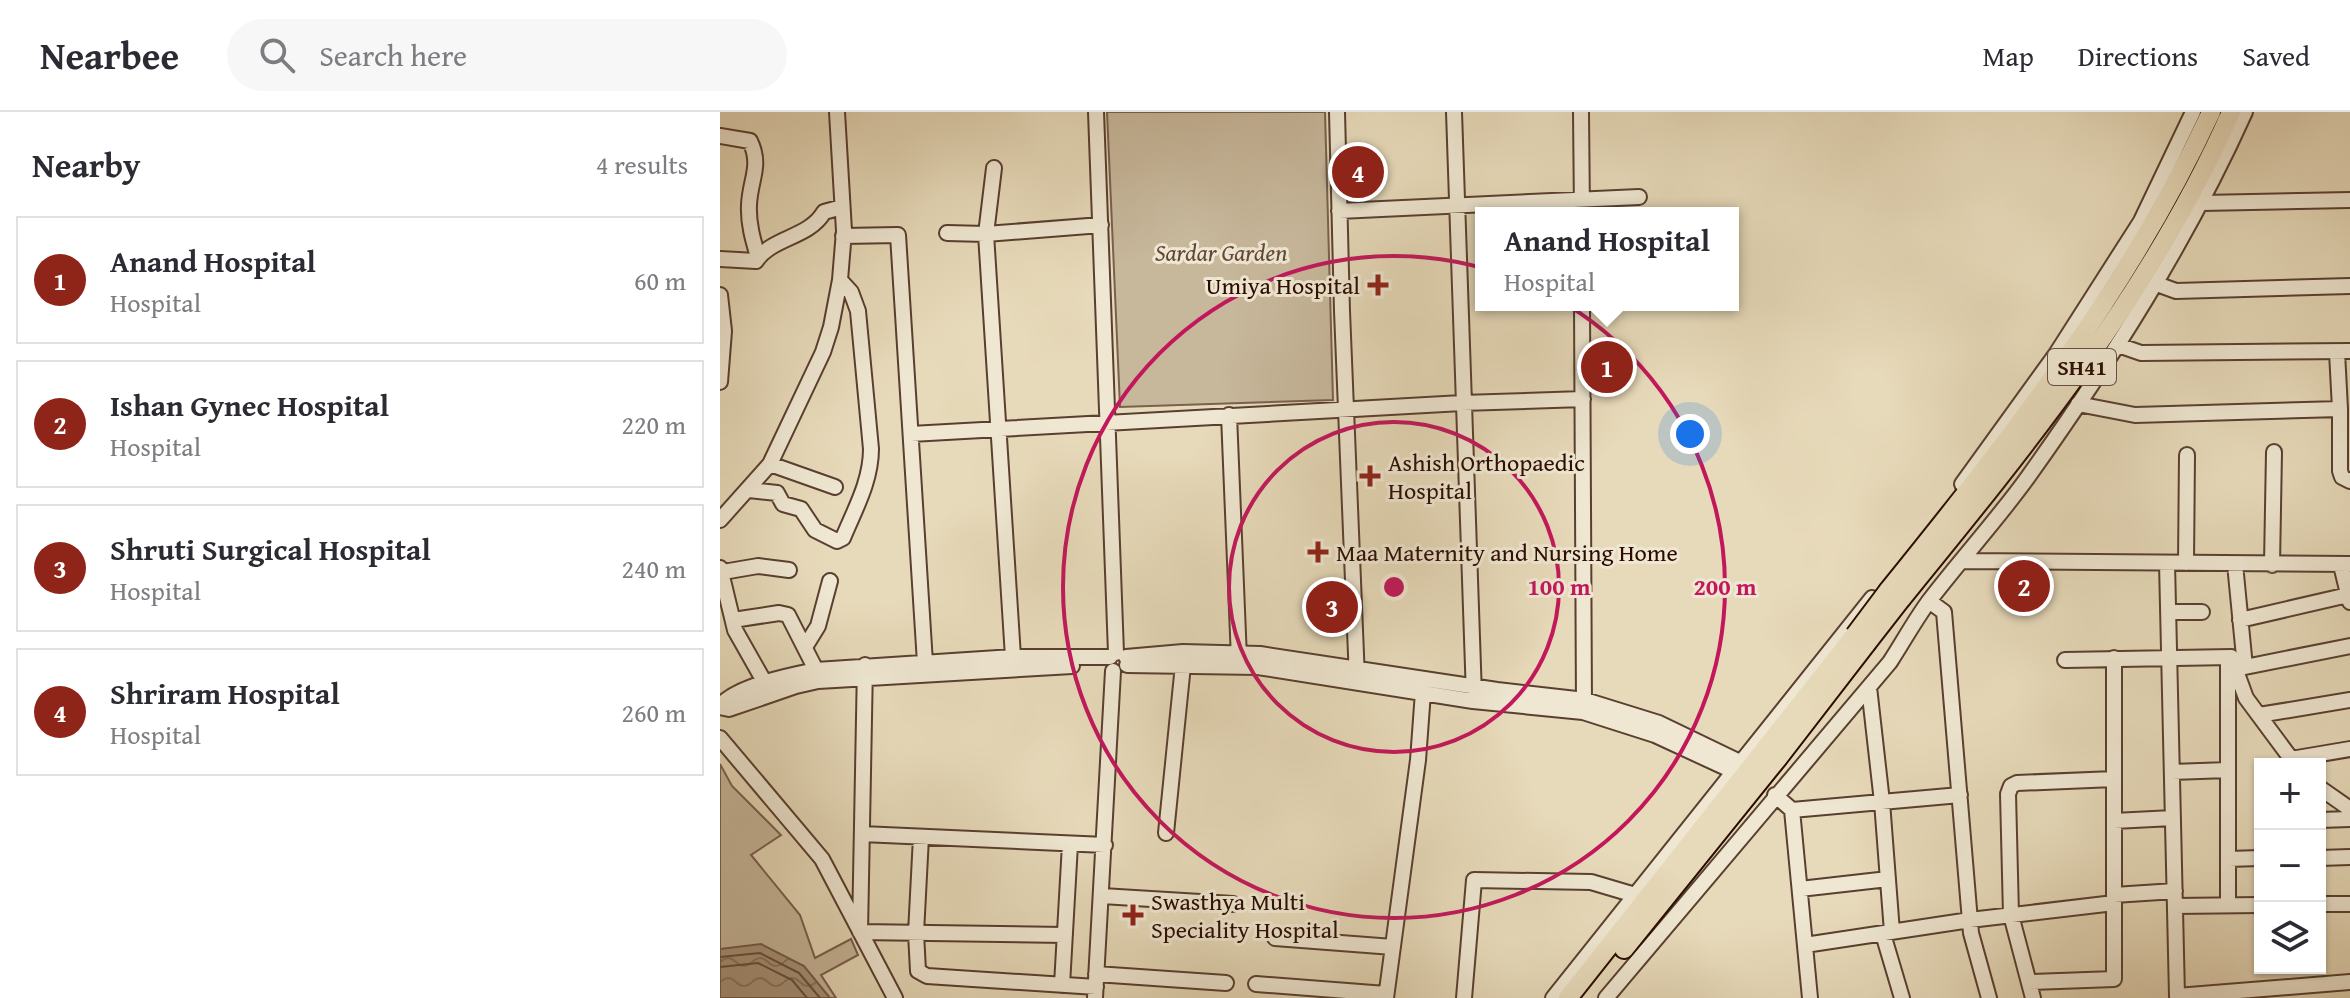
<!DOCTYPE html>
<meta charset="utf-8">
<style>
:root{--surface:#fff;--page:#f7f7f7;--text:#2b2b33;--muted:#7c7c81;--line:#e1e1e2;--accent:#8f2418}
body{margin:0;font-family:"Gentium Book Plus",serif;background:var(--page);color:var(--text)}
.controls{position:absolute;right:24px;bottom:24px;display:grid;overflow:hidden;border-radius:0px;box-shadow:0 2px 6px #0004}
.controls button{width:72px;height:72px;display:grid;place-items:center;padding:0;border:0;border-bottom:2px solid var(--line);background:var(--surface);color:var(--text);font:40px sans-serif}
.you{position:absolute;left:970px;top:322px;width:28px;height:28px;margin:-20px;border:6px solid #fff;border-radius:50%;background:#1a73e8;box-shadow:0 0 0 12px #1a73e833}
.badge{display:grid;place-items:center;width:52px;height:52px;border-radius:50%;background:var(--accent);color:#fff;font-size:26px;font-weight:700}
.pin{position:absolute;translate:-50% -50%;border:4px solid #fff;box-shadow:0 2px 8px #0006}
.popup{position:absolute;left:755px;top:95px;width:264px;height:104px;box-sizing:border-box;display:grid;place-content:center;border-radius:0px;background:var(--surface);filter:drop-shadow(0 2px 6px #0005);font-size:26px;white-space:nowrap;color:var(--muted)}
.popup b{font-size:30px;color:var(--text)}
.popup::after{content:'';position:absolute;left:50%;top:100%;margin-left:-16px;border:16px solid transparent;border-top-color:var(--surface)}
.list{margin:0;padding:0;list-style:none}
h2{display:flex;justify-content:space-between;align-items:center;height:104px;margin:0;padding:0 32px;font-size:34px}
h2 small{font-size:26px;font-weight:400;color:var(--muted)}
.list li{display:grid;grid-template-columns:52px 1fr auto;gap:24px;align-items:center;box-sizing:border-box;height:128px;margin:0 16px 16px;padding:0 16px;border:2px solid var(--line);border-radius:0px}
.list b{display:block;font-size:30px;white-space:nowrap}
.list p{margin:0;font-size:26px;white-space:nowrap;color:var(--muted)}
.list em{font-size:26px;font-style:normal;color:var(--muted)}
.icon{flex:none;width:44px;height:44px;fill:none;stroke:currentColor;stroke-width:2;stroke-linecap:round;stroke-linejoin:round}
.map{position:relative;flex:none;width:1630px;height:886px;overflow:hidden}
header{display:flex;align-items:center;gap:48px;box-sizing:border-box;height:112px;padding:0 40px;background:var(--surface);border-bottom:2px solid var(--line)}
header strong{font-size:38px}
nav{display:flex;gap:44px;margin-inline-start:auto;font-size:28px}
.search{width:560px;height:72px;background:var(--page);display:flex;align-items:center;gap:20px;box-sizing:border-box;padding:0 28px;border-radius:44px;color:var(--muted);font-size:30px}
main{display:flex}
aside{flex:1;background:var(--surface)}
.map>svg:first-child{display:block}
.green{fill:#c7b79b;stroke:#78614e;stroke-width:2}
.water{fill:url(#water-waves);stroke:#755d4a;stroke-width:2}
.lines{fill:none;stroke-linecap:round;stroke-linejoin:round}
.shore{stroke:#68503e;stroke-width:2}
.minor-casing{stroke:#593f2f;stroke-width:18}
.major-casing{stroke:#2a0b01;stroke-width:22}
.minor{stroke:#efe7d2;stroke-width:14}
.major{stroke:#e7daba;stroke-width:18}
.major-bridge-casing{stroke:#2a0b01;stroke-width:22;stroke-linecap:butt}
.major-bridge{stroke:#e7daba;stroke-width:18}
.ring{fill:none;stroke:#c2185b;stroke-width:4}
.poi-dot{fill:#8f2418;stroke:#efe7d2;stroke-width:3}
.labels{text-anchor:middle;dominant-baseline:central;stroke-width:6;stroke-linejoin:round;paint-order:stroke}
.shield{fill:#efe7d2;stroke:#654d40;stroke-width:2}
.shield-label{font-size:22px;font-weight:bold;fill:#2a0b01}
.park-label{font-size:24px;font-style:italic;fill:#614737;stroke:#efe7d2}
.poi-label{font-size:24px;fill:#2a0b01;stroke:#efe7d2;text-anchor:start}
.centre{fill:#c2185b;stroke:#efe7d2;stroke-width:4}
.ring-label{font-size:24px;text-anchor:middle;font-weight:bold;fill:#c2185b;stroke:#efe7d2;stroke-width:6;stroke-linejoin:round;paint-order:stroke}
</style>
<header>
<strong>Nearbee</strong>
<div class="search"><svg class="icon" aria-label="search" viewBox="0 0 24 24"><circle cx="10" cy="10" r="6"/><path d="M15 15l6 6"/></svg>Search here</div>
<nav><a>Map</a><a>Directions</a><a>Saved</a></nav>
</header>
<main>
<aside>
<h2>Nearby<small>4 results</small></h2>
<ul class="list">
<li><span class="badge">1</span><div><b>Anand Hospital</b><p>Hospital</p></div><em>60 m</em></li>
<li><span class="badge">2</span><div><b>Ishan Gynec Hospital</b><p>Hospital</p></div><em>220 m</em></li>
<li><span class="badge">3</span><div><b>Shruti Surgical Hospital</b><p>Hospital</p></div><em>240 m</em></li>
<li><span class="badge">4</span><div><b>Shriram Hospital</b><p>Hospital</p></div><em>260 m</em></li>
</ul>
</aside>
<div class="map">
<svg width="1630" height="886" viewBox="0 0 1630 886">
<defs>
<pattern id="water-waves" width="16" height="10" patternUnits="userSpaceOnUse" patternTransform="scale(2)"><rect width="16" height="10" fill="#a7947b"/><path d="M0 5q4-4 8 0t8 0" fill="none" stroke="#887762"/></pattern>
</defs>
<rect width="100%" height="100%" fill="#e7daba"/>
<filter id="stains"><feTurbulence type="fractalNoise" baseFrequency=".0025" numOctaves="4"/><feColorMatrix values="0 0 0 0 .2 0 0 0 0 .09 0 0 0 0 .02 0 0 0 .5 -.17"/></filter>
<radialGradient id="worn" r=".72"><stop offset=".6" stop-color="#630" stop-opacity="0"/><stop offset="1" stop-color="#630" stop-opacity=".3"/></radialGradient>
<path class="green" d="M387,0h218l8,288 -213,7z
M0,652l12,22 49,49 -30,20 49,60 15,43 36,-19 7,16 -37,20 15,23h-116z"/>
<path class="water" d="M41,832l43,22 26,32h-110v-49z"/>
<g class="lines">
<path class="shore" d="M0,845l40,-4 39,20 21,25
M0,855l38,-4 34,17 15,18"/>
<defs>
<path id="minor" d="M376,0l20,541
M617,0l5,199 15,368
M734,0l20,584
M861,0l1,101
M0,24l30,5c12,25 0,38 -1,64 -1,18 4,35 9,52
M274,56l-8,66 27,423
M1482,91l148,-3
M619,99l300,-14
M227,121l39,1 115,-9
M123,124l55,-1 27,428
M0,147l36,2c16,-24 53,-23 68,-49l18,-5
M1434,171l22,8 174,-5
M0,183l4,36 -4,51
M862,193l2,402
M1398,233l23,8 209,-2
M1617,240l3,57
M1358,292l57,11 205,-6v62l2,6 8,4
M509,303l10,244
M191,322l551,-31 121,-4
M50,352l65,23
M1242,372l94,-130 85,-133 52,-109
M29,378l28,3 6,11 18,5 14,21 22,11 6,-3c12,-29 28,-57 28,-89l-13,-138 -7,-19 -11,-12
M0,408l50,-56 53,-112 8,-25 9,-47 4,-49 -7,-119
M1243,449l387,3
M1447,451l10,433 173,-14
M1466,451l1,-108
M1515,452l10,103 105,-21
M1552,453l2,-113
M1621,453l9,37
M0,456l15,62 30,53
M3,460l35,-6 31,4
M1209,489l15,11 27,321 18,65
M1448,500h34
M13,508l46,-7 9,2 28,55
M1520,508l108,-25
M85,535l13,-21 12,-45
M406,545l57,-5 77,2 237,36 88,10 74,23 83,40
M1508,546v247
M1345,548l166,-3 15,41 49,66
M145,553l-5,267 205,3
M407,553l131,2 215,34 110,11 72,23 80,37
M1149,575l13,115 10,130
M0,594c16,-20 71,-31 96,-36l197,-13h97
M0,595l9,2 67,-23 22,-5 254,-15
M1539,603l91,-15
M0,626l102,121 73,139
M1571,647l59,-10
M1452,660l56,-2
M1600,676l30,21
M1055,683l17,15 18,188
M1072,698l168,-15
M1600,708l30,-1
M1394,709l59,-3
M446,721l17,-168
M142,722l243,11
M201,725l-5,96 2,38 9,5 169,11
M1600,746l30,-1
M1508,747l32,-1
M1080,777l88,-10
M1394,783l61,-4
M382,784l131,8
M1600,792h30
M1455,794l85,-1
M1163,822l19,64
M555,826l118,9
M1085,833l165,-25 144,-17
M376,862l130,9
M1309,870l85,-3v-321
M536,872l130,10
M342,873l8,-141
M375,886l18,-327
M666,886l32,-238 5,-68
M744,886l10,-118 117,2 44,13
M833,886l319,-400
M886,886l284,-336c13,-20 25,-42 39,-61 32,-42 68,-81 99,-124 82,-115 159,-236 217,-365
M1313,886l-22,-83 -3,-121 3,-8 6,-3 97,-4"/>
<path id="major" d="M1168,479c121,-150 242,-303 323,-479
M1181,487c123,-151 251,-307 330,-487
M904,837l154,-191 88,-114
M848,886l287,-363"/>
</defs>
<use href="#minor" class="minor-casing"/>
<use href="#major" class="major-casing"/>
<use href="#minor" class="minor"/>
<use href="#major" class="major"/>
<defs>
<path id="major-bridge" d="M1135,523l33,-44
M1146,532l35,-45"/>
</defs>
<use href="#major-bridge" class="major-bridge-casing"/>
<use href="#major-bridge" class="major-bridge"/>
</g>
<g class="ring">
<circle cx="674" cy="475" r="165"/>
<circle cx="674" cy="475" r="331"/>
</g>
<g class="poi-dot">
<path d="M654 161h8v8h8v8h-8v8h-8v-8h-8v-8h8z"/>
<path d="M646 352h8v8h8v8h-8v8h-8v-8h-8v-8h8z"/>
<path d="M594 428h8v8h8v8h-8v8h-8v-8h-8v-8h8z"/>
<path d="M409 791h8v8h8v8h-8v8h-8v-8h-8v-8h8z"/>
</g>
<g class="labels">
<rect class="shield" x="1328" y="237" width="68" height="36" rx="6"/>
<g class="shield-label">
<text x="1362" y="255">SH41</text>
</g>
<g class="park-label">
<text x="501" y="140">Sardar Garden</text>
</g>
<g class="poi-label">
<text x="640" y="173" text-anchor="end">Umiya Hospital</text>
<text x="668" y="350">Ashish Orthopaedic<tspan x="668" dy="28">Hospital</tspan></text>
<text x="616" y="440">Maa Maternity and Nursing Home</text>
<text x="431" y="789">Swasthya Multi<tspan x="431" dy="28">Speciality Hospital</tspan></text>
</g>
</g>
<circle cx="674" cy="475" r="12" class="centre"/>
<g class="ring-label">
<text x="839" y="483">100 m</text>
<text x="1005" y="483">200 m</text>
</g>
<rect width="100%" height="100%" filter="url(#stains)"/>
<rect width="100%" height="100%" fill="url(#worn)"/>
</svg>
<div class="controls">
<button>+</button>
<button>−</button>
<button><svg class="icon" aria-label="layers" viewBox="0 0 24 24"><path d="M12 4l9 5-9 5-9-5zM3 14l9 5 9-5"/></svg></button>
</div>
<div class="you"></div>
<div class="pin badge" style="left:887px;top:255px">1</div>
<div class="popup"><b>Anand Hospital</b>Hospital</div>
<div class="pin badge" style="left:1304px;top:474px">2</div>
<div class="pin badge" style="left:612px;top:495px">3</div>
<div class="pin badge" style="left:638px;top:60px">4</div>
</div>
</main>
